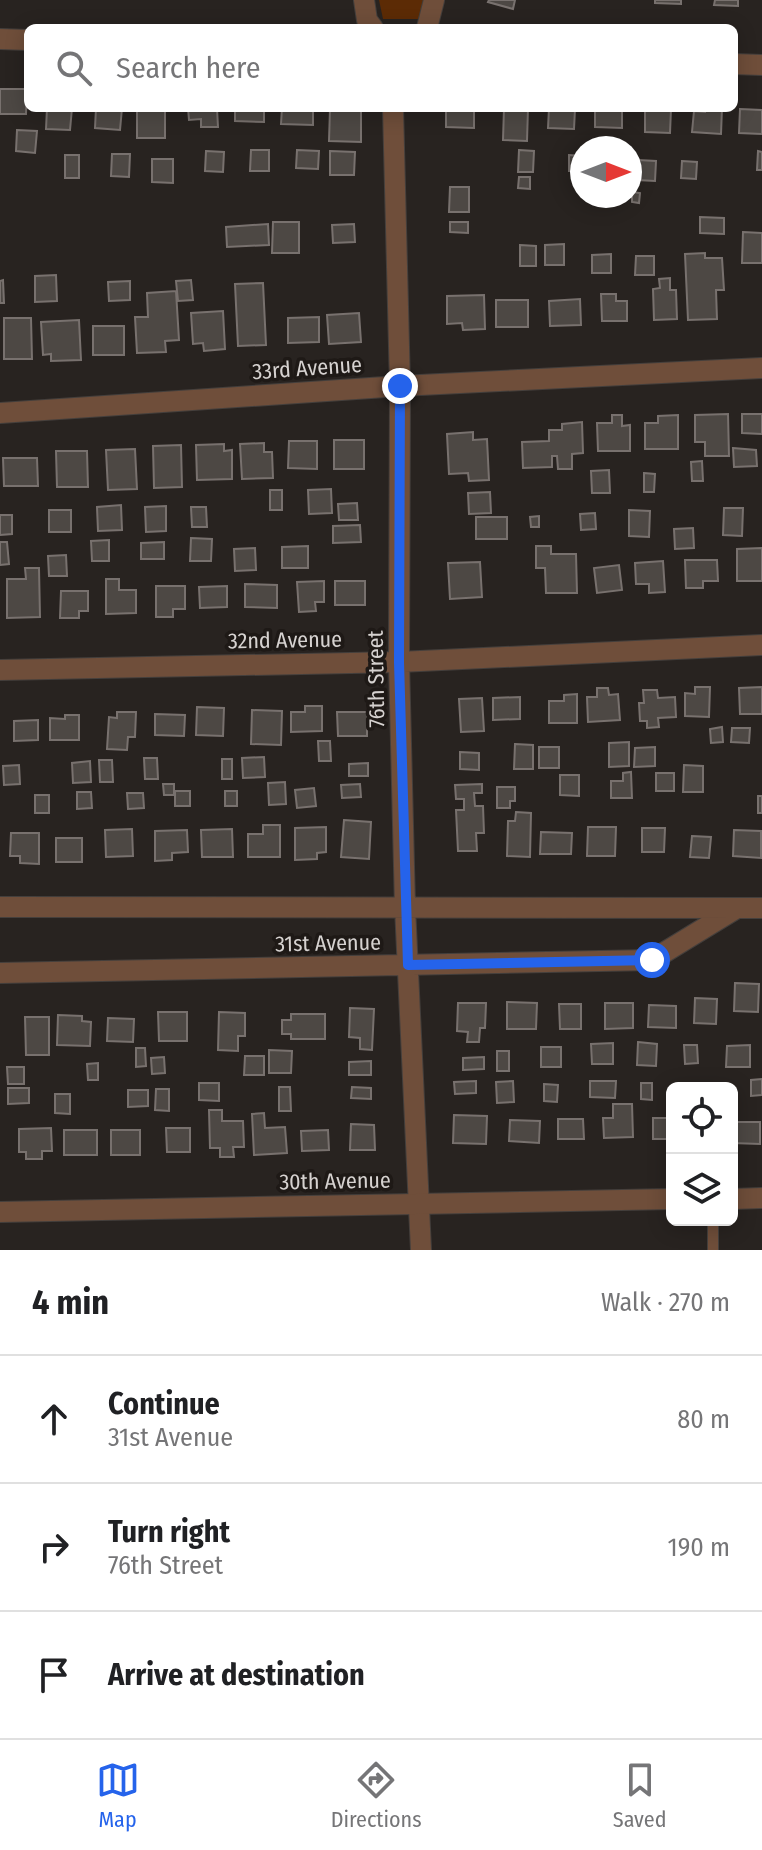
<!DOCTYPE html>
<meta charset="utf-8">
<style>
:root{--surface:#fff;--page:#f6f6f6;--text:#202124;--muted:#757577;--line:#e0e0e0;--accent:#2563eb}
body{margin:0;font-family:"Fira Sans Condensed",sans-serif;background:var(--page);color:var(--text)}
.controls{position:absolute;right:24px;bottom:24px;display:grid;overflow:hidden;border-radius:12px;box-shadow:0 4px 20px #0003}
.controls button{width:72px;height:72px;display:grid;place-items:center;padding:0;border:0;border-bottom:2px solid var(--line);background:var(--surface);color:var(--text);font:40px sans-serif}
.compass{position:absolute;left:570px;top:136px;width:72px;height:72px;border-radius:50%;background:var(--surface);box-shadow:0 4px 20px #0003;rotate:90deg}
.stop{position:absolute;width:24px;height:24px;margin:-18px;border:6px solid #2563eb;border-radius:50%;background:#fff}
.stop.end{background:#2563eb;border-color:#fff;box-shadow:0 2px 8px #0008}
.list{margin:0;padding:0;list-style:none}
h2{display:flex;justify-content:space-between;align-items:center;height:104px;margin:0;padding:0 32px;font-size:34px}
h2 small{font-size:26px;font-weight:400;color:var(--muted)}
.list li{display:grid;grid-template-columns:52px 1fr auto;gap:24px;align-items:center;box-sizing:border-box;height:128px;padding:0 32px;border-top:2px solid var(--line)}
.list b{display:block;font-size:30px;white-space:nowrap}
.list p{margin:0;font-size:26px;white-space:nowrap;color:var(--muted)}
.list em{font-size:26px;font-style:normal;color:var(--muted)}
.icon{flex:none;width:44px;height:44px;fill:none;stroke:currentColor;stroke-width:2;stroke-linecap:round;stroke-linejoin:round}
.map{position:relative;flex:none;width:762px;height:1250px;overflow:hidden}
.search{position:absolute;background:var(--surface);box-shadow:0 4px 20px #0003;left:24px;right:24px;top:24px;height:88px;display:flex;align-items:center;gap:20px;box-sizing:border-box;padding:0 28px;border-radius:12px;color:var(--muted);font-size:30px}
.sheet{height:488px;background:var(--surface)}
nav{display:flex;justify-content:space-around;align-items:center;box-sizing:border-box;height:112px;border-top:2px solid var(--line);background:var(--surface);font-size:22px;color:var(--muted)}
nav a{display:grid;justify-items:center;gap:4px}
nav .on{color:var(--accent)}
.map>svg:first-child{display:block}
.green{fill:#5c2b05}
.building{fill:#4d4844;stroke:#78716e;stroke-width:2}
.lines{fill:none;stroke-linecap:round;stroke-linejoin:round}
.service-casing{stroke:#443f3c;stroke-width:12}
.minor-casing{stroke:#443f3c;stroke-width:22}
.tertiary-casing{stroke:#443f3c;stroke-width:22}
.service{stroke:#6f4e3a;stroke-width:10}
.minor{stroke:#6f4e3a;stroke-width:20}
.tertiary{stroke:#6f4e3a;stroke-width:20}
.route{stroke:#2563eb;stroke-width:10}
.labels{text-anchor:middle;dominant-baseline:central;stroke-width:7;stroke-linejoin:round;paint-order:stroke}
.street-label{font-size:22px;fill:#d6d2d0;stroke:#1e1916}
</style>
<div class="map">
<svg width="762" height="1250" viewBox="0 0 762 1250">
<rect width="100%" height="100%" fill="#282320"/>
<path class="green" d="M379,0h45l-5,19h-36z"/>
<path class="building" d="M489,0h26l-2,9 -25,-7z
M655,0h26v4l-26,-1z
M715,0h23v6l-24,-1z
M0,89h27l-1,25h-26z
M47,108h25l-2,22 -24,-1z
M96,108h26l-2,22 -25,-2z
M137,108h28v30h-28z
M188,108h29l1,19h-17v-8l-12,1z
M235,108h29v14l-29,-1z
M282,108h31v17l-32,-1z
M338,108h23v34l-32,-1 1,-32z
M446,108h28v20l-28,-1z
M504,108h24l-1,33 -24,-1z
M549,108l26,1 -1,20 -26,-1z
M595,108h27v20l-27,-1z
M645,108l26,1 -1,24 -25,-1z
M705,108h17l-1,26 -29,-2 2,-21 11,1z
M740,109l22,1v24l-23,-1z
M17,130l20,1 -2,22 -19,-2z
M251,150h18v21h-19z
M297,150l22,1 -1,18 -22,-1z
M519,150l15,1 -1,21h-15z
M206,151l18,1 -1,20 -18,-1z
M330,151l25,1 -1,23h-24z
M758,151l4,1v18h-5z
M112,154h18l-1,23 -18,-1z
M65,155h14v23h-14z
M569,155l13,1v15h-13z
M152,159h21v24l-21,-1z
M638,160l18,1 -1,20 -18,-1z
M682,161l15,1 -1,17 -15,-1z
M519,177h11v12l-12,-1z
M450,187h19v25h-20z
M632,192l8,1 -1,10 -7,-1z
M700,217l24,1v16l-24,-1z
M273,222h26v31h-27z
M450,222h18v11l-18,-1z
M268,224l1,21 -42,2 -1,-20z
M354,224l1,18 -22,1 -1,-18z
M743,232l19,1v30h-20z
M564,244v21h-19v-20z
M520,245l16,1v20h-16z
M705,253v5h17l2,32h-8l1,29 -29,1 -3,-66z
M611,254v19h-19v-18z
M636,256h18v19h-19z
M56,275l1,26 -22,1v-26z
M670,278v12h6l1,29 -23,1 -1,-31 7,-1 -1,-9z
M3,280l1,23h-4v-22z
M191,280l2,20 -15,1 -2,-20z
M130,281v19l-21,1 -1,-19z
M263,283l3,62 -28,1 -3,-62z
M176,291l3,49 -14,1 1,11 -29,1 -2,-36h13l-1,-24z
M601,294h15v7h11v20h-25z
M484,295l1,34 -22,1 -1,-7 -15,1v-28z
M580,299l1,26 -31,1 -1,-25z
M496,300h32v27h-32z
M223,311l2,38 -21,2 -1,-8 -10,1 -2,-31z
M359,313l2,29 -32,2 -2,-29z
M319,317v25l-31,1v-25z
M4,318h27l1,41h-28z
M79,320l2,40 -30,1v-7l-8,1 -2,-33z
M93,326h31v29h-31z
M728,414l1,42h-24v-14h-10v-27z
M742,414h20v20l-20,-1z
M612,415h10v11l8,-1v26h-32l-1,-28h15z
M678,415v34h-33v-26h13v-7z
M582,422l1,31 -11,1v15h-14l-1,-13h-5v11l-29,1 -1,-26 27,-1v-11h13v-6z
M473,432v8l14,-1 2,41 -20,1 -1,-8 -19,1 -2,-40z
M334,440h30v29h-30z
M289,441h28v28l-29,-1z
M264,443v9h8l1,26 -31,1 -2,-35z
M224,444v7l8,-1v29l-35,1 -1,-35z
M181,445l1,42 -28,1 -1,-42z
M733,448l23,2 1,16 -23,1z
M135,449l2,40 -29,1 -2,-40z
M56,451h31l1,36h-31z
M3,458h34l1,28h-34z
M702,461l1,20h-11l-1,-19z
M609,470l1,23h-18l-1,-22z
M644,473l11,1 -1,18h-10z
M331,489l1,24 -23,1 -1,-24z
M270,490h12v20h-12z
M490,492l1,21 -22,1 -1,-21z
M357,503l1,17h-19l-1,-16z
M121,505l1,25 -24,1 -1,-24z
M166,506v25l-20,1 -1,-25z
M191,507h15l1,20h-15z
M724,508h19l-1,28 -19,-1z
M49,510h22v22h-22z
M629,510l21,1 -1,26 -20,-1z
M595,513l1,16 -15,1 -1,-16z
M0,515h12v19l-12,1z
M539,516v11h-8l-1,-10z
M476,517h31v22h-31z
M360,525l1,17 -28,1v-17z
M693,528l1,20 -19,1 -1,-20z
M191,538l21,1 -1,22h-21z
M109,540v21h-17l-1,-20z
M0,542h7l2,22 -9,1z
M164,542v17h-23v-16z
M308,546v22h-26v-21z
M536,546h15v8h25l1,39h-31l-1,-25h-9z
M255,548l1,22 -21,1 -1,-22z
M762,548v33h-25v-32z
M66,555l1,21h-18l-1,-20z
M685,560h32l1,21h-15v7h-17z
M663,561l2,31 -16,1v-9h-13l-1,-21z
M480,562l2,35 -32,2 -2,-36z
M619,565l3,25 -25,3 -3,-25z
M25,568h14l1,49 -33,1v-39h19z
M106,579h13v11h17v23l-30,1z
M324,581v21h-9l1,9 -17,1 -2,-30z
M335,581h30v24h-30z
M245,584l32,1v23l-32,-1z
M156,586h29v23h-12v8h-17z
M227,586v21l-27,1 -1,-21z
M61,591h27v20h-9v7h-19z
M695,687h15l-1,30 -24,-1v-23l10,1z
M762,687v27h-22l-1,-26z
M597,688h11l1,7 9,-1 2,26 -32,2 -1,-25h10z
M643,690h14l1,8 17,-1 1,20 -18,1 1,9 -12,1v-7h-7l-1,-18h5z
M577,694v29h-28v-22h15v-6z
M520,697v22l-27,1v-22z
M482,698l2,33 -23,1 -2,-33z
M305,706h17v25l-31,1v-20h14z
M197,707l27,1 -1,28 -27,-1z
M252,710l30,1 -1,34 -30,-1z
M117,712h19l-1,25h-7l-1,13 -20,-1 2,-32 8,1z
M337,712h30v24h-29z
M155,714l30,1 -1,21 -29,-1z
M65,715h14v25h-29v-22l15,1z
M38,720v20l-24,1v-20z
M722,727l1,15 -12,1 -1,-14z
M732,728h18l-1,15 -18,-1z
M318,741h12l1,20h-12z
M629,742v24l-20,1v-24z
M515,744l18,1v24h-19z
M539,747h20v21h-20z
M655,747v19l-21,1 1,-19z
M460,752l19,1v17l-19,-1z
M264,757l1,20 -22,1 -1,-20z
M144,758h13l1,21h-13z
M222,759h10v20h-10z
M99,760h13l1,22h-13z
M90,761l1,21 -18,1 -1,-20z
M368,763v13h-19v-12z
M19,765l1,19 -16,1 -1,-19z
M684,765l19,1v26h-20z
M631,772l1,26h-21v-17h12v-8z
M656,773h18v18h-18z
M560,775h19v21l-19,-1z
M285,782l1,22 -17,1 -1,-22z
M163,784h11v11h-10z
M360,784l1,13 -19,1 -1,-13z
M482,784v9h-8l1,13h8l1,27h-8l1,18h-19l-2,-41h8v-11h-8l-1,-14z
M497,787h18v14h-5v7h-13z
M314,788l2,18 -19,2 -2,-18z
M175,791h15v15h-15z
M225,791h12v15h-12z
M77,792h14l1,16 -15,1z
M127,793h16l1,15 -16,1z
M35,795h14v18h-14z
M758,796h4v17h-4z
M516,812l15,1 -1,44 -23,-1 1,-35h7z
M344,820l27,2 -2,37 -28,-2z
M263,825h17v32h-32v-23h15z
M326,827v25l-9,1v6l-22,1v-32z
M588,827h28l-1,29h-28z
M642,828h23l-1,24h-22z
M132,829l1,27 -27,1 -1,-27z
M232,829l1,28h-31l-1,-27z
M187,830l1,22 -16,1v7l-17,1v-30z
M734,830l27,1v27l-28,-2z
M541,832l31,1 -1,21h-31z
M11,833h28v31l-19,-1v-7h-10z
M692,836l19,1 -2,21 -19,-1z
M56,838h26v24h-26z
M735,983l24,1 -1,28 -24,-1z
M695,998l22,1 -1,25 -22,-1z
M507,1002l30,1 -1,26h-29z
M458,1003h28l-1,25h-5l-1,14h-12l1,-10 -11,-1z
M605,1003h28v25l-28,1z
M559,1004h22v25h-21z
M649,1005l27,1v22l-28,-1z
M350,1008l24,1 -2,41 -12,-1v-11l-11,-1z
M158,1012h29v29h-28z
M219,1012l26,1v23h-7v15l-20,-1z
M291,1014h34v25h-34v-5h-9v-14h9z
M58,1015l24,1v5l9,1 -1,24 -33,-1z
M25,1017h24v38h-23z
M108,1018l26,1 -1,23 -26,-1z
M638,1042l19,2 -1,22 -19,-1z
M613,1043v21h-21l-1,-20z
M684,1045h13l1,18 -13,1z
M750,1045v22h-24l1,-21z
M541,1047h20v20h-20z
M136,1048h9l1,18 -10,1z
M269,1050l23,1 -1,22h-22z
M497,1051h12v20h-12z
M245,1056h19v19h-20z
M164,1057l1,16 -13,1 -1,-16z
M484,1057v12l-21,1v-12z
M371,1061v14h-22v-13z
M98,1063v17h-10l-1,-16z
M7,1067h17v17h-16z
M762,1079v16l-11,1v-16z
M476,1081v12l-21,1 -1,-12z
M513,1081l1,21 -17,1 -1,-21z
M590,1081h26l-1,17 -25,-1z
M199,1083h20v18l-20,-1z
M641,1083h11v17l-11,-1z
M544,1084l14,1 -1,17 -13,-1z
M279,1087h11l1,24h-12z
M352,1087l19,1v11l-20,-1z
M8,1088h21v15l-21,1z
M156,1089h13v22l-14,-1z
M128,1090h20v16l-20,1z
M55,1094h15v20l-15,-1z
M613,1104h19l1,33 -29,1 -1,-20h10z
M209,1110h13v11h21l1,26h-11l1,10h-14v-9h-10z
M264,1113l1,15 20,-1 2,26 -33,2 -2,-41z
M454,1115l33,1 -1,28 -33,-1z
M653,1118h19v21h-19z
M558,1119h25l1,20h-26z
M510,1120l30,1 -1,22 -30,-2z
M733,1122h27v22l-28,-1z
M351,1124l23,1 1,25h-25z
M51,1128l1,23h-10v8h-16v-7h-7v-23z
M166,1128h24v24h-23z
M64,1130h33v25h-33z
M111,1130h29v25h-29z
M328,1130l1,20 -27,1 -1,-20z"/>
<g class="lines">
<defs>
<path id="service" d="M713,1220v30"/>
<path id="minor" d="M364,0l3,20 6,8
M427,28l7,-28
M0,39l28,1
M734,64l28,1
M393,108l7,278 -1,276 6,245 16,343
M0,413l400,-27 362,-18
M0,670l399,-8 363,-17
M0,907l762,1
M0,973l652,-13 85,-52"/>
<path id="tertiary" d="M732,1199l30,-1
M0,1212l672,-13"/>
</defs>
<use href="#service" class="service-casing"/>
<use href="#minor" class="minor-casing"/>
<use href="#tertiary" class="tertiary-casing"/>
<use href="#service" class="service"/>
<use href="#minor" class="minor"/>
<use href="#tertiary" class="tertiary"/>
</g>
<g class="lines">
<path class="route" d="M400,386l-1,276 9,303 244,-5"/>
</g>
<g class="labels">
<g class="street-label">
<text transform="translate(307 368) rotate(-4)">33rd Avenue</text>
<text transform="translate(285 640) rotate(-1)">32nd Avenue</text>
<text transform="translate(376 679) rotate(-91)">76th Street</text>
<text transform="translate(328 943) rotate(-1)">31st Avenue</text>
<text transform="translate(335 1181) rotate(-1)">30th Avenue</text>
</g>
</g>
</svg>
<div class="controls">
<button><svg class="icon" aria-label="locate" viewBox="0 0 24 24"><circle cx="12" cy="12" r="6"/><path d="M12 2v4M12 18v4M2 12h4M18 12h4"/></svg></button>
<button><svg class="icon" aria-label="layers" viewBox="0 0 24 24"><path d="M12 4l9 5-9 5-9-5zM3 14l9 5 9-5"/></svg></button>
</div>
<svg class="compass" viewBox="-18 -18 36 36"><path d="M0-13l5 13h-10z" fill="#e53935"/><path d="M0 13l5-13h-10z" fill="#757577"/></svg>
<div class="stop" style="left:652px;top:960px"></div>
<div class="stop end" style="left:400px;top:386px"></div>
<div class="search"><svg class="icon" aria-label="search" viewBox="0 0 24 24"><circle cx="10" cy="10" r="6"/><path d="M15 15l6 6"/></svg>Search here</div>
</div>
<section class="sheet">
<h2>4 min<small>Walk · 270 m</small></h2>
<ul class="list">
<li><svg class="icon" aria-label="ahead" viewBox="0 0 24 24"><path d="M12 20V5M6 11l6-6 6 6"/></svg><div><b>Continue</b><p>31st Avenue</p></div><em>80 m</em></li>
<li><svg class="icon" aria-label="right" viewBox="0 0 24 24"><path d="M7 20v-9h11M14 6l5 5-5 5"/></svg><div><b>Turn right</b><p>76th Street</p></div><em>190 m</em></li>
<li><svg class="icon" aria-label="arrive" viewBox="0 0 24 24"><path d="M6 21V4h12l-3 4 3 4H6"/></svg><div><b>Arrive at destination</b></div></li>
</ul>
</section>
<nav>
<a class="on"><svg class="icon" aria-label="map" viewBox="0 0 24 24"><path d="M3 6l6-2 6 2 6-2v14l-6 2-6-2-6 2zM9 4v14M15 6v14"/></svg>Map</a>
<a><svg class="icon" aria-label="directions" viewBox="0 0 24 24"><path d="M12 3l9 9-9 9-9-9zM9 14v-3h6M13 9l2 2-2 2"/></svg>Directions</a>
<a><svg class="icon" aria-label="saved" viewBox="0 0 24 24"><path d="M7 4h10v16l-5-4-5 4z"/></svg>Saved</a>
</nav>
